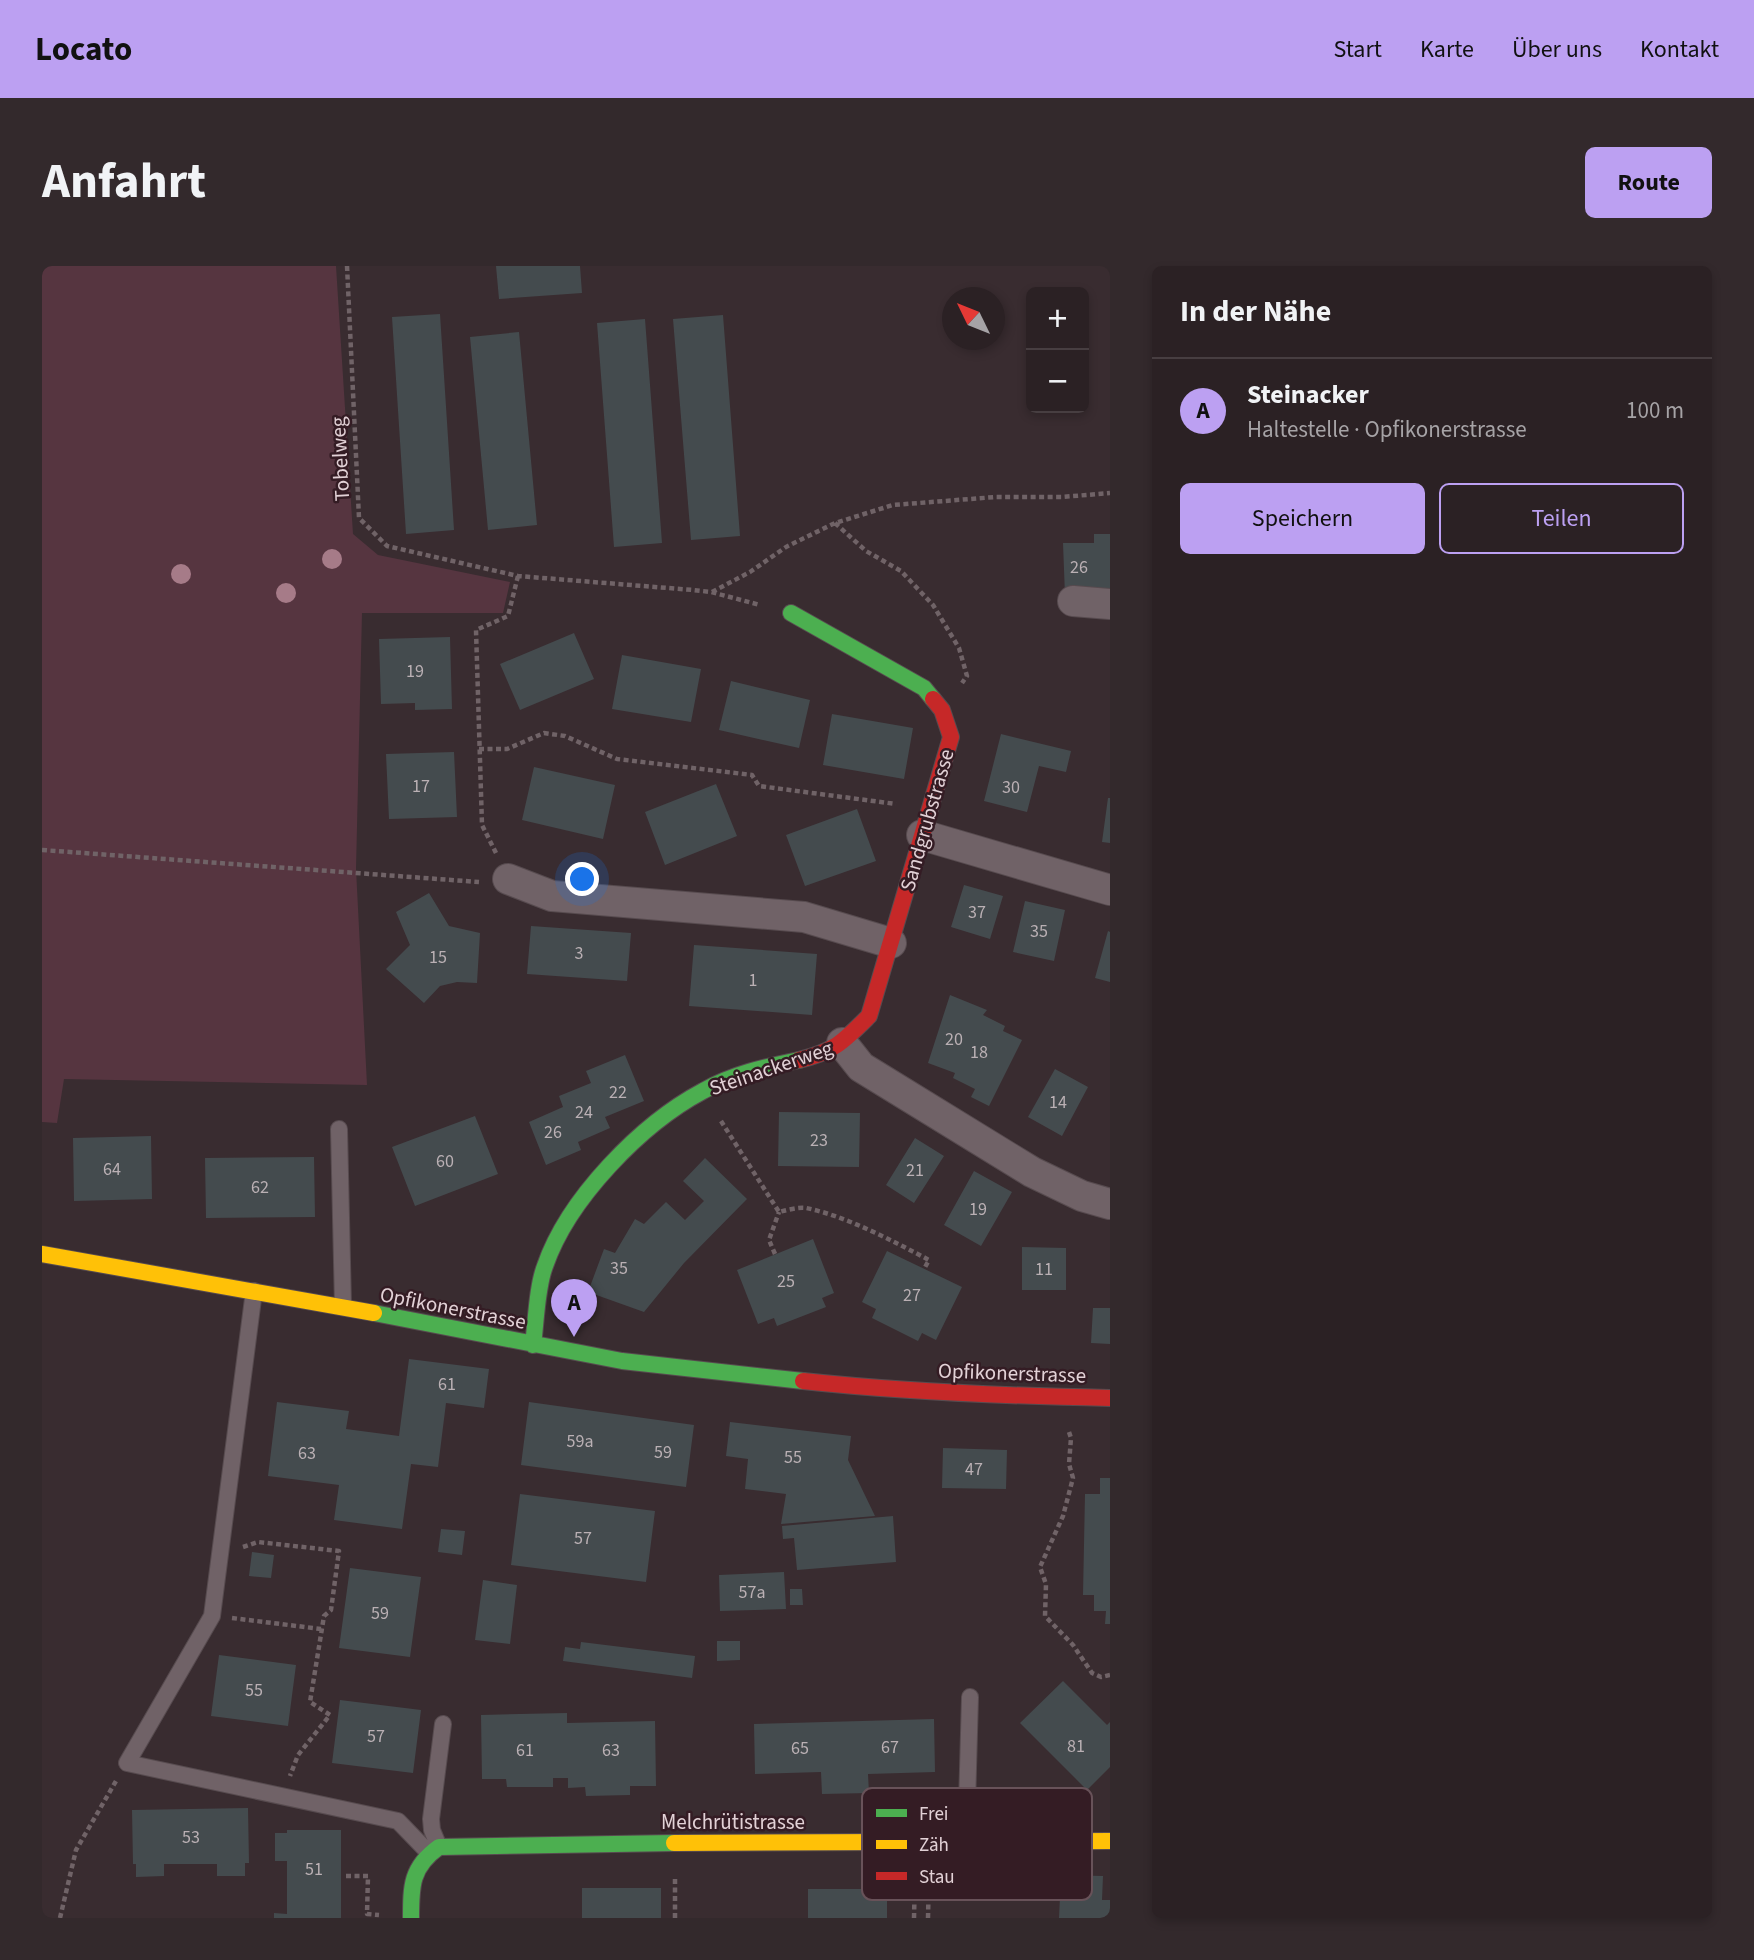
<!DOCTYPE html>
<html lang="de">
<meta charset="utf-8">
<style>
:root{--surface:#2b2124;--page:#33292c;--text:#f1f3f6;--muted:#a6a3a6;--line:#473e41;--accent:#bca0f2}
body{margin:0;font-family:"Source Sans 3",sans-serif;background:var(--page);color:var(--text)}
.controls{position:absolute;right:21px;top:21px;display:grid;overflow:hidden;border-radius:10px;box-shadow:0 4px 10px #0003}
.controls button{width:63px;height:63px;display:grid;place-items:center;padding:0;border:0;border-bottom:2px solid var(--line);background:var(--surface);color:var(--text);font:35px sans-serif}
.compass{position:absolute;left:900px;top:21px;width:63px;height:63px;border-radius:50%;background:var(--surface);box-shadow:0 4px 10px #0003;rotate:313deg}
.you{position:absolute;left:541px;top:614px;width:24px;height:24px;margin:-18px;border:5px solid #fff;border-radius:50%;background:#1a73e8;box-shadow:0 0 0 10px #1a73e833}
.badge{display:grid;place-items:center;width:46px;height:46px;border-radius:50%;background:var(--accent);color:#111;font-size:23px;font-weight:700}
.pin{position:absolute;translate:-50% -58px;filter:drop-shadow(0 2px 4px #0008)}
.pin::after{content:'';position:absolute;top:37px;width:24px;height:21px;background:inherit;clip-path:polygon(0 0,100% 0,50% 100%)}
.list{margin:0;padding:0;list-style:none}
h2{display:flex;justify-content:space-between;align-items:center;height:91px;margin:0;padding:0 28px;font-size:30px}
h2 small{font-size:23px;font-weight:400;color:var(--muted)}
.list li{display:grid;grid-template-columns:46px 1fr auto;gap:21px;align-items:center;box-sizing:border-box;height:105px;padding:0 28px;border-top:2px solid var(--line)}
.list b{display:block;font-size:26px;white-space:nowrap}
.list p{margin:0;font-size:23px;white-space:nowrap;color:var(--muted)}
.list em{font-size:23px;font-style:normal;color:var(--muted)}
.actions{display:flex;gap:14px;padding:21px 28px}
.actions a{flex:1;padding:16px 0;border:2px solid var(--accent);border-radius:10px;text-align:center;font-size:24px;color:var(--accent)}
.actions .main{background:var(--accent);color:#111}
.map{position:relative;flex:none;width:1068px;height:1652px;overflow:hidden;border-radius:10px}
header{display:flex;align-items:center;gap:42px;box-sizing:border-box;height:98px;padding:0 35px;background:var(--accent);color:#111}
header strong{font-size:33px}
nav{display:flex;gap:38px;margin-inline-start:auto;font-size:24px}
.intro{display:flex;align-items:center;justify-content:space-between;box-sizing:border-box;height:168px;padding:0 42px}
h1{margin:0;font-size:49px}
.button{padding:18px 32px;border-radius:10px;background:var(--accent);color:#111;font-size:24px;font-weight:700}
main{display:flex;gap:42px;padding:0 42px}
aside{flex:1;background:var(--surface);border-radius:10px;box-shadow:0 4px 10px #0003}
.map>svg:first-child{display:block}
.green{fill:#563540}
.building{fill:#444b4e}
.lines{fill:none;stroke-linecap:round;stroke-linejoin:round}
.lane-casing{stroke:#574b4f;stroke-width:18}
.street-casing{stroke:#574b4f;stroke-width:32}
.fast-casing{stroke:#574b4f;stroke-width:18}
.slow-casing{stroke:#574b4f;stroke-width:18}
.jam-casing{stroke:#574b4f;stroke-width:18}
.path{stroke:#706367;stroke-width:4.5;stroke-dasharray:5 3.5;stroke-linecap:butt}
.lane{stroke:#706267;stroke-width:16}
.street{stroke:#706267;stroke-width:30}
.fast{stroke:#4caf50;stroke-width:16}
.slow{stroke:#ffc107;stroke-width:16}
.jam{stroke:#c62828;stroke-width:16}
.tree{fill:#a67b88}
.labels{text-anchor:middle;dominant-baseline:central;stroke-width:5;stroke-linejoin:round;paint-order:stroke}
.number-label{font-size:18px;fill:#bab0b4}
.street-label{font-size:21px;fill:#e2d1d6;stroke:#341c24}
.key{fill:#341c24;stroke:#685259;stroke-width:2}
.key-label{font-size:19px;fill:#e2d1d6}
</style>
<header>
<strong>Locato</strong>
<nav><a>Start</a><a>Karte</a><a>Über uns</a><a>Kontakt</a></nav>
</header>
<div class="intro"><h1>Anfahrt</h1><a class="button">Route</a></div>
<main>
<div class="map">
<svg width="1068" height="1652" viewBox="0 0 1068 1652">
<rect width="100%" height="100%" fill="#392c30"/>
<path class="green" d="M0,0h294l17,268 25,21 132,27 -7,31h-141l-6,256 11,216 -303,-6 -7,44 -15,-1z"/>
<path class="building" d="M454,0h84l2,27 -83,6z
M398,48l14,216 -48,4 -14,-217z
M681,49l17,221 -49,4 -18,-221z
M603,53l17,224 -48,4 -17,-224z
M477,66l18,193 -49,5 -18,-193z
M1052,268h16v55l-45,7 -2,-53h31z
M532,367l20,46 -74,31 -20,-46z
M408,371l2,72 -37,1v-7l-34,1 -2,-65z
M580,389l79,14 -10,53 -79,-13z
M689,415l79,19 -11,48 -80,-18z
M790,448l81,14 -9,51 -81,-14z
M959,468l70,17 -5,21 -27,-6 -12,46 -43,-11z
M412,486l3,65 -68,2 -3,-65z
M492,501l81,18 -12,54 -81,-19z
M674,518l21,52 -72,29 -20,-53z
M1066,532h2v45l-8,-1z
M815,543l19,52 -71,25 -19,-51z
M922,619l39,11 -13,43 -39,-12z
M387,627l20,33 31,7 -3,50 -20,-1 -17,4 -16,17 -38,-34 24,-24 -14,-33z
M983,635l40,9 -11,51 -41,-9z
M489,660l100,7 -4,48 -100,-7z
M1066,665l2,1v50l-15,-4z
M652,679l123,9 -5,61 -123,-9z
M908,729l37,15 -4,5 22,11 -2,5 19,9 -33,66 -18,-9 4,-8 -22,-11 2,-5 -27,-10z
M583,789l19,46 -39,16 5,11 -32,14 3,8 -35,15 -17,-43 34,-15 -4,-11 32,-13 -5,-12z
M1013,803l33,18 -26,49 -34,-19z
M737,846l81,1 -1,54 -81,-1z
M433,850l23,58 -83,32 -23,-59z
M109,870l1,63 -78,2 -1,-63z
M873,872l29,18 -30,47 -28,-18z
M272,891l1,60 -109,1 -1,-60z
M663,892l42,41 -63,64 -40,49 -56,-20 16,-43 11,4 20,-34 9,5 22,-22 19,18 19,-19 -21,-20z
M932,905l38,21 -31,54 -37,-21z
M771,973l21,54 -12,5 4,9 -49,19 -3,-8 -16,6 -21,-54z
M980,981l44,1v42h-44z
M845,985l75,36 -26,53 -14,-7 -4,8 -46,-23 4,-9 -14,-7z
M1051,1042h17v36l-19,-1z
M367,1093l80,10 -5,39 -38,-5 -8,64 -27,-3 -9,65 -68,-9 5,-35 -71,-9 9,-74 72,9 -3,18 53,7z
M487,1136l165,23 -8,62 -165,-22z
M688,1156l121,14 -3,24 27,56 -94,8 5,-30 -41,-5 3,-30 -22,-3z
M901,1182l64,2 -1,39 -64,-1z
M1058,1212h10v146h-5l1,-13h-12v-16h-11l2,-101h15z
M478,1228l135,17 -9,71 -135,-17z
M851,1250l3,46 -99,8 -3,-32 -11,1 -1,-13z
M399,1263l24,2 -3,24 -24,-3z
M210,1286l22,3 -3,23 -22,-2z
M308,1302l71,9 -11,80 -71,-9z
M742,1306l2,37 -66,2 -1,-36z
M441,1314l34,5 -7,59 -35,-4z
M748,1323h12l1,16h-13z
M675,1375h23v19l-23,1z
M539,1376l114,14 -3,22 -129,-17 2,-14 15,2z
M177,1389l77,10 -8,61 -77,-10z
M1021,1415l44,44 3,-3v45l-23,23 -67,-67z
M298,1434l81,10 -8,63 -81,-10z
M525,1447v10l88,-2 1,65h-26v9l-44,1 -1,-9 -17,1v-10h-15v9h-46l-1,-8h-24l-1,-64z
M892,1453l1,53 -67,2 1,19 -47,1 -1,-22 -66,2 -1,-50z
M206,1542l1,55h-4v13h-28v-12h-53v12l-28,1v-13h-3l-1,-54z
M245,1564h54v88h-67v-5l13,1v-53h-12v-28h12z
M1019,1609l42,1 -1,24h8v18h-51z
M540,1622h79v30h-79z
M766,1623h79v29h-79z"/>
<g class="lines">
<defs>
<path id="lane" d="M297,863l4,177
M212,1025l-42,325 -85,147 271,58 31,32
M924,1575l4,-144
M397,1581l-7,-17 -1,-11 12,-95"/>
<path id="street" d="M1031,335l37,3
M880,569l188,55
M466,613l44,17 252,21 87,26
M800,777l19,24 171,105 50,24 28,8"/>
<path id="fast" d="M749,347l133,75 9,11
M332,1047l248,48 181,20
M491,1079c3,-23 4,-59 12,-79 23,-67 96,-142 158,-175 30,-17 62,-24 96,-31
M369,1652c0,-32 0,-51 28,-71l235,-4"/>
<path id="slow" d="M0,988l332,59
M632,1577l436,-2"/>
<path id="jam" d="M757,794c35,-8 45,-19 70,-44l82,-279 -9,-27 -9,-11
M761,1115c102,11 205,15 307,17"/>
</defs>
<use href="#lane" class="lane-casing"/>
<use href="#street" class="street-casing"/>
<use href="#fast" class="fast-casing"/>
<use href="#slow" class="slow-casing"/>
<use href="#jam" class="jam-casing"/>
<path class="path" d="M305,0l12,252 28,28 131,30 175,14 18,2 49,13
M793,257l31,28 35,20 32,34 26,43 8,28 -5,7
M670,326l38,-20 36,-25 49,-24 58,-18 103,-8h66l48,-4
M437,483h28l37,-16 21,3 52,23 135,16 7,11 137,18
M0,584l437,32
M454,587l-14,-28 -6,-195 32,-14 10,-40
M679,855l58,91c8,-2 19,-5 27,-4 40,8 87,33 123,52l-5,9
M733,988l-6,-14 10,-28
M1027,1166l2,6 -2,26 4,14 -10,38 -23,51 6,17 -1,32 28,29 19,28 9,4 9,-2
M201,1281l15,-5 81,9 -8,59 -7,6 -14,86 20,13 -32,40 -8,21
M190,1352l89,11
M304,1610h22l-1,38 12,1
M18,1652l16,-68 40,-69
M633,1652v-41
M872,1652l1,-45
M886,1652l1,-45"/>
<use href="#lane" class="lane"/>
<use href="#street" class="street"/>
<use href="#fast" class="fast"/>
<use href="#slow" class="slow"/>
<use href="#jam" class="jam"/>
</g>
<g class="tree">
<circle cx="290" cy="293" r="10"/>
<circle cx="139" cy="308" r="10"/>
<circle cx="244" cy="327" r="10"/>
</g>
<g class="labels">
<g class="number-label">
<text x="1037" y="301">26</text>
<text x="373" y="405">19</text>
<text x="379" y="520">17</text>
<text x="969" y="521">30</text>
<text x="935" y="646">37</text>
<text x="997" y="665">35</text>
<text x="537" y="687">3</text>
<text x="396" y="691">15</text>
<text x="711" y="714">1</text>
<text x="912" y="773">20</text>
<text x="937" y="786">18</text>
<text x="576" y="826">22</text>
<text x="1016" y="836">14</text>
<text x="542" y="846">24</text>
<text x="511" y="866">26</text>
<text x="777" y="874">23</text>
<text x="403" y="895">60</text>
<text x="70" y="903">64</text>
<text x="873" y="904">21</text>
<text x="218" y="921">62</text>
<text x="936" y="943">19</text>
<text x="577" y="1002">35</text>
<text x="1002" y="1003">11</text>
<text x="744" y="1015">25</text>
<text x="870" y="1029">27</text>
<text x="405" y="1118">61</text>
<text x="538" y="1175">59a</text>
<text x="621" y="1186">59</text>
<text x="265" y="1187">63</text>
<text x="751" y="1191">55</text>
<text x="932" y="1203">47</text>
<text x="541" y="1272">57</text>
<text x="710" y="1326">57a</text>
<text x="338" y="1347">59</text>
<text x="212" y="1424">55</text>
<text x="334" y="1470">57</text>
<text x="1034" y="1480">81</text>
<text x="848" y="1481">67</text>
<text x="758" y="1482">65</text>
<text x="483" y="1484">61</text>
<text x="569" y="1484">63</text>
<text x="149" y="1571">53</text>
<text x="272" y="1603">51</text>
</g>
<g class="street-label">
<text transform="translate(298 193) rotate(-93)">Tobelweg</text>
<text transform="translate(885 554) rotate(-74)">Sandgrubstrasse</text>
<text transform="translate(729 802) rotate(-19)">Steinackerweg</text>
<text transform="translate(411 1042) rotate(11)">Opfikonerstrasse</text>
<text transform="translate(970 1107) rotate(2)">Opfikonerstrasse</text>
<text x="691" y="1556">Melchrütistrasse</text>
</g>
</g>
<rect x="820" y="1522" width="230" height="112" rx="10" class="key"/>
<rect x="834" y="1543" width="31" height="8" fill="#4caf50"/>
<rect x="834" y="1574" width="31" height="9" fill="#ffc107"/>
<rect x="834" y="1606" width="31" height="8" fill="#c62828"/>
<g class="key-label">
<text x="877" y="1554">Frei</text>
<text x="877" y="1585">Zäh</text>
<text x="877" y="1617">Stau</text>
</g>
</svg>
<div class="controls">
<button>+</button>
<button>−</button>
</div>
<svg class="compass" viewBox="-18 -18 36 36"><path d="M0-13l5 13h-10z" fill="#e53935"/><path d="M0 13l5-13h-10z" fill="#a6a3a6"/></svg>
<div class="you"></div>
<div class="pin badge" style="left:532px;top:1071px">A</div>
</div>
<aside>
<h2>In der Nähe<small></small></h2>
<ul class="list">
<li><span class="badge">A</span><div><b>Steinacker</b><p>Haltestelle · Opfikonerstrasse</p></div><em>100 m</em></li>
</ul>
<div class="actions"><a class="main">Speichern</a><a>Teilen</a></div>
</aside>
</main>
